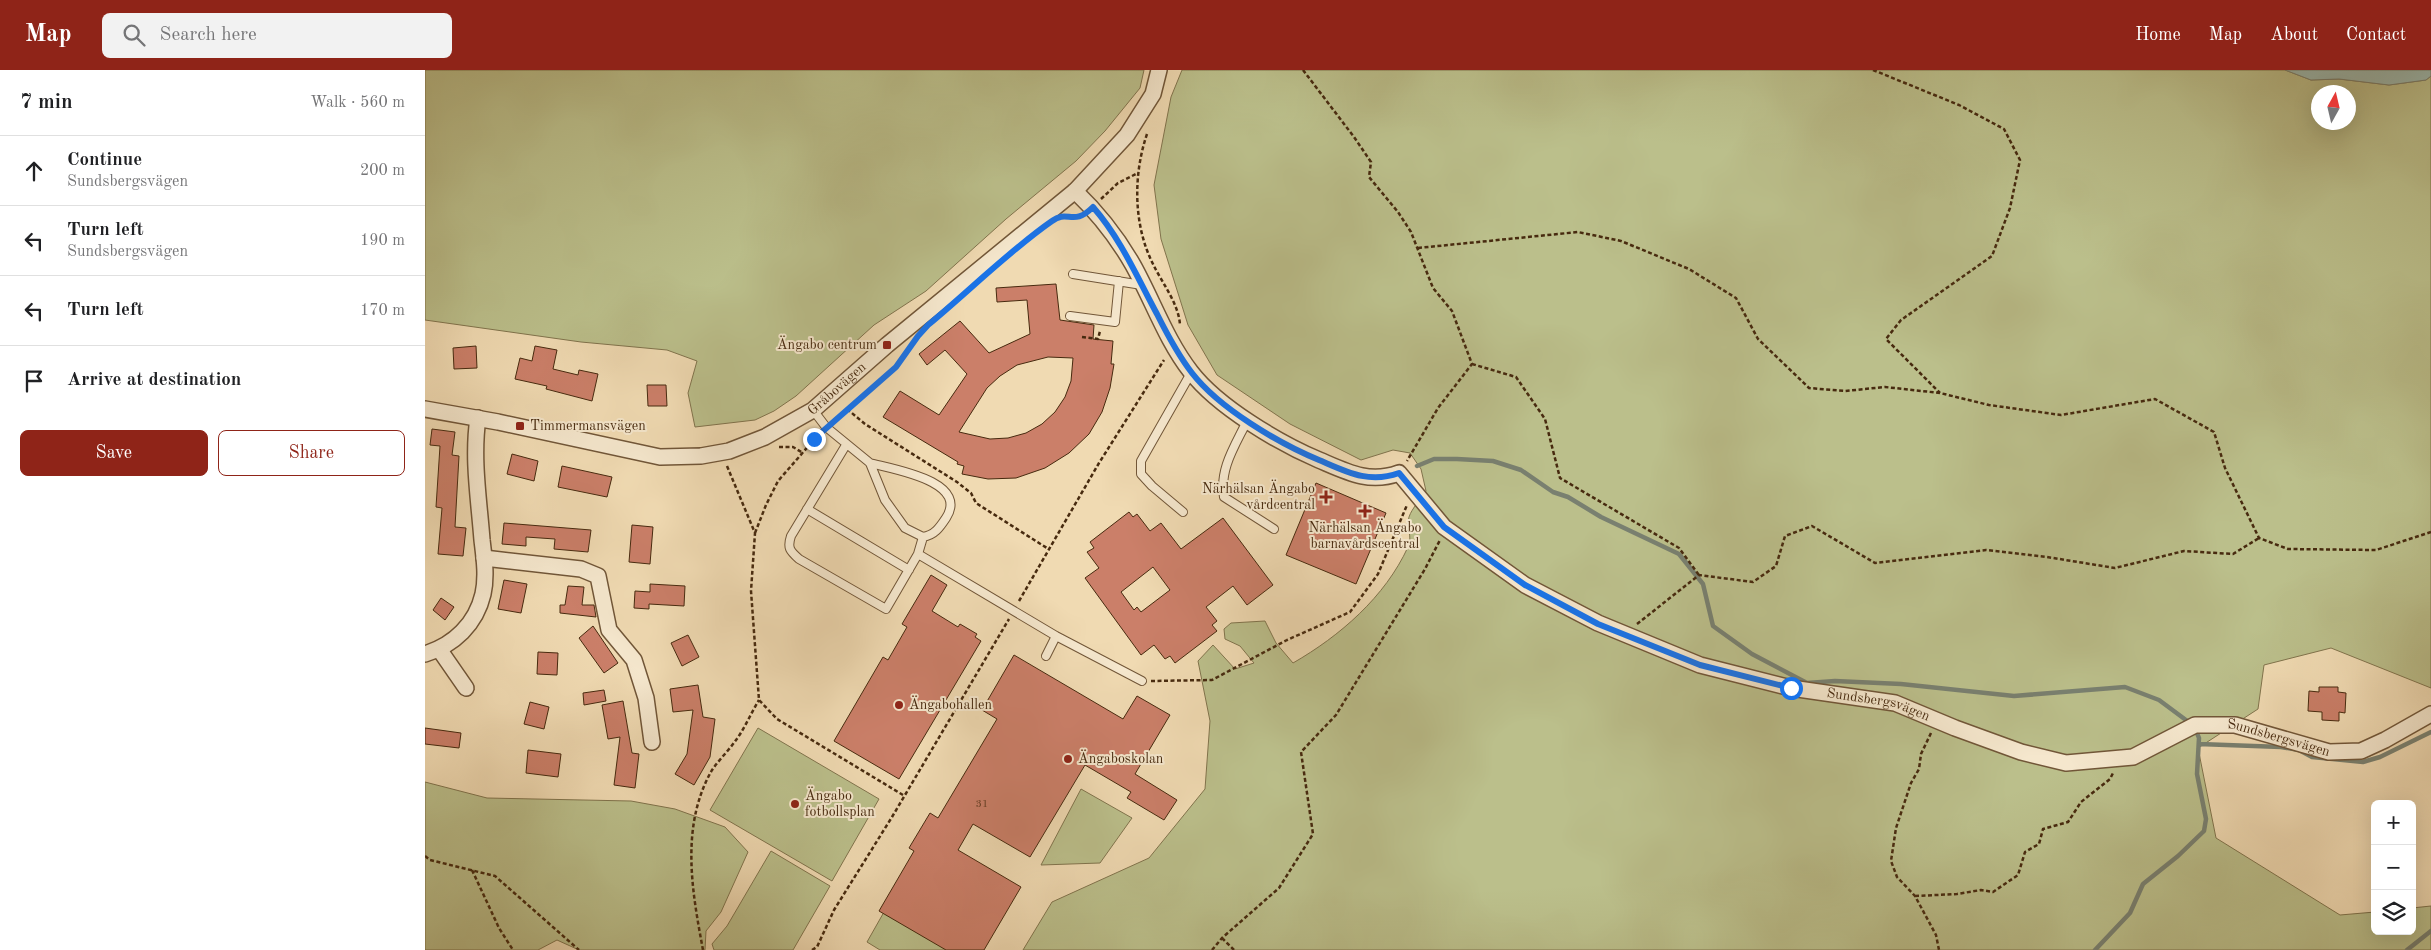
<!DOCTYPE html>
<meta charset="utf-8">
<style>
:root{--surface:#fff;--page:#f2f2f2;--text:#202124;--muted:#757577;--line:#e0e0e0;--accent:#8f2418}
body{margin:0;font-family:"Old Standard TT",serif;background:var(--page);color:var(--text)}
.controls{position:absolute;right:15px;bottom:15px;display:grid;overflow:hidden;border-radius:8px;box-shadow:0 5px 20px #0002}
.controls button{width:45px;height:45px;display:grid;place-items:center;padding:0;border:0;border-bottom:1px solid var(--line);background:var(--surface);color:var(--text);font:25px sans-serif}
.compass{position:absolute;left:1886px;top:15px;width:45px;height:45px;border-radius:50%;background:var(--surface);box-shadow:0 5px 20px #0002;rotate:8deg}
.stop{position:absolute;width:15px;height:15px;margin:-11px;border:4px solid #1a73e8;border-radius:50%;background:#fff}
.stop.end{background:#1a73e8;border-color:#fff;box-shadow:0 1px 5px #0008}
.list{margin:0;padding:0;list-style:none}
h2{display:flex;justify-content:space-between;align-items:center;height:65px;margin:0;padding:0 20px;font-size:21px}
h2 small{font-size:16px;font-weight:400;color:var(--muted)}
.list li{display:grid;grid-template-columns:32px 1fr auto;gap:15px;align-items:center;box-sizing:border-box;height:70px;padding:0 20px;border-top:1px solid var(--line)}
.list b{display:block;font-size:19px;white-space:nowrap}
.list p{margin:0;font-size:16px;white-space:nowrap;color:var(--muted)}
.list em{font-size:16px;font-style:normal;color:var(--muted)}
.actions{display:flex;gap:10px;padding:15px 20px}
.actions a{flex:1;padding:11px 0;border:1px solid var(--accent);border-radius:8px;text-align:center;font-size:18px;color:var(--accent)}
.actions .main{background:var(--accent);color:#fff}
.icon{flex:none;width:28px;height:28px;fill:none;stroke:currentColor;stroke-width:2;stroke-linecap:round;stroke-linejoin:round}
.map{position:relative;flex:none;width:2006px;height:880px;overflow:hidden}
header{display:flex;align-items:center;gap:30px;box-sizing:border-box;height:70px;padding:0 25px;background:var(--accent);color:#fff}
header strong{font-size:24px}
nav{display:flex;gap:28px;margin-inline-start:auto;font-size:18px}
.search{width:350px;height:45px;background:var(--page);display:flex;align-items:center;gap:12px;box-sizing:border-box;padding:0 18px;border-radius:8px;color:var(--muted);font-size:19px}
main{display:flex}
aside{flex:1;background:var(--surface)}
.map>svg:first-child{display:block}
.green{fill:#bbbf8b;stroke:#81744d;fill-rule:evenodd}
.water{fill:#9bbab1;stroke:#798070}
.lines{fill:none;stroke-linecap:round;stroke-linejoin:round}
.stream{stroke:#798070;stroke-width:4.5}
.building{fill:#cb7f69;stroke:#472a0f;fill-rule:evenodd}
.service-casing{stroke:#715638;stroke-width:10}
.minor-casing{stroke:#715638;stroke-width:18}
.path{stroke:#472a0f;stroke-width:2.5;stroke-dasharray:4 2.5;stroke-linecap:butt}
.service{stroke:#f5e7cd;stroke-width:8}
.minor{stroke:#f5e7cd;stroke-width:15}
.route{stroke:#1a73e8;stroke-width:6}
.poi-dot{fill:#8f2418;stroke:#f5e7cd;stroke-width:2}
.labels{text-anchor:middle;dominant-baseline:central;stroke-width:4;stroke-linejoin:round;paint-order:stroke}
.number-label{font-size:11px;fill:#683f26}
.poi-label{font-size:14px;fill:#472a0f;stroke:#f5e7cd;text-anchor:start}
.street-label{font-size:14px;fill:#472a0f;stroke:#f5e7cd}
</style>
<header>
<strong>Map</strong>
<div class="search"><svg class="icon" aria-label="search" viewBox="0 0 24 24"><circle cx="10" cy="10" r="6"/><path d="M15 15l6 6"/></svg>Search here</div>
<nav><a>Home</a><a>Map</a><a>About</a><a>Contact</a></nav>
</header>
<main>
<aside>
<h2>7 min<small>Walk · 560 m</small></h2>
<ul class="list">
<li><svg class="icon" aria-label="ahead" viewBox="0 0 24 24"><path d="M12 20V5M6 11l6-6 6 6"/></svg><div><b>Continue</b><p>Sundsbergsvägen</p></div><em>200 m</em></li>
<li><svg class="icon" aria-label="left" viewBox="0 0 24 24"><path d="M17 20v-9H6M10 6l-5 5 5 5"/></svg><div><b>Turn left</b><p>Sundsbergsvägen</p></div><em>190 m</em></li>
<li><svg class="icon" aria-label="left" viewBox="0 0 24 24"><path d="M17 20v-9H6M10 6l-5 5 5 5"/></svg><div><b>Turn left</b></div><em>170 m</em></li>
<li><svg class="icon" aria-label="arrive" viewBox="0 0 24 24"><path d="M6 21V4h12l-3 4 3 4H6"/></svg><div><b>Arrive at destination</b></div></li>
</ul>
<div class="actions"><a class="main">Save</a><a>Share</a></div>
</aside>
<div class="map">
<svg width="2006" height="880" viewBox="0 0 2006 880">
<rect width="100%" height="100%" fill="#f0dab2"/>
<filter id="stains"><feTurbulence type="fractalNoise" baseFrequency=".004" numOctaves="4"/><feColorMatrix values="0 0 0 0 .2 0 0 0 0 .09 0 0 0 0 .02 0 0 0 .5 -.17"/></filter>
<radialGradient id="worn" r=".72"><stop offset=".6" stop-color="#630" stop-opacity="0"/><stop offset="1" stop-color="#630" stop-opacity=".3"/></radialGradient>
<path class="green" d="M0,0h719l-4,18 -35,43 -29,30 -70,58 -80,72 -52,34 -78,71 -22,15 -19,9 -60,7 -7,-34 9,-32 -30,-11 -86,-8 -156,-22z
M757,0h1103l26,10 28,-1 50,6 37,-5 5,-4v612l-100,-40 -67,17 -6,44 -60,39 18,90 124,77 35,-3v19h37v-23l19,-2v44h-1408l29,-48 97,-44 56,-69 5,-68 -12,-60 15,-16 22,24 19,-6 -14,-17 -15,-7 -1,-10 7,-6 34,-2 11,22 17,20c47,-27 92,-66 115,-116 5,-9 -2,-21 1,-30 3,-9 12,-18 17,-26l-5,-22 -11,-16 -17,-3 -32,10 -71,-36 -73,-49 -29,-50 -27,-86 -7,-54 17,-88zM1894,22h30v30h-30z
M333,658l121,71 -47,82 -122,-71z
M0,712l62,16 144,3 44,8 50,18 23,25 -27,60 -15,19 -1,19h-126l-22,-10 -19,10h-113z
M656,719l51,29 -32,45 -59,2z
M346,781l59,35 -37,64h-79l-2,-6 15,-18z
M459,842l65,38h-69l-13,-8z"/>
<path class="water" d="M1860,0h146v6l-5,4 -37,5 -50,-6 -28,1z"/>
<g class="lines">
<path class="stream" d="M992,396l17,-7h23l36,2 28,9 32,22 15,5 33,20 78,37 24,30 10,42 39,28 55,29 28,-2 66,3 113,12 111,-9 34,13 35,26 5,12 -2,36 9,45 -2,12 -26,25 -35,28 -13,29 -35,37
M1774,674l82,3 18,3 13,7 51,5 17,-5 51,-25
M1982,880l24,-19"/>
</g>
<path class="building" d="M631,214l4,36 34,5 -1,14 20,2 -2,23h3l-4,24 -8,24 -13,22 -20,19 -24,15 -29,10 -28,1 -26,-5 2,-8 -7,-2 1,-2 -75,-45 17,-26 39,24 28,-41 -22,-24 -18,15 -8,-11 41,-33 29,32 41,-19 -3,-34 -30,2 -1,-14zM623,287l25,1 -2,23 -6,16 -10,15 -13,12 -16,9 -18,5 -18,1 -31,-7 28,-44 13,-12 17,-11z
M51,276l1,22 -23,1 -1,-21z
M110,276l22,4 -4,19 25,6 1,-5 19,4 -6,27 -46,-12 1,-3 -32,-7 5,-21 12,3z
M222,315h19l1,21h-19z
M7,359l23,3 -3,23 7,1 -4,71 11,1 -3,28 -25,-2 4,-46 -6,-1 4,-61 -10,-1z
M87,384l26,7 -4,20 -27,-7z
M137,396l50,11 -5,20 -49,-10z
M891,413l70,30 -30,71 -70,-29z
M704,442l4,5 4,-3 13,17 11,-8 20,26 42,-31 50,67 -26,20 -14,-19 -27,21 11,14 -5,4 5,6 -42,32 -5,-7 -5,3 -11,-14 -13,10 -56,-77 14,-10 -12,-16 7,-4 -4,-6zM728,497l17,23 -29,22 -4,-5 -3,3 -13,-18z
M79,453l87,7 -3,22 -34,-3 1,-10 -29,-2v9l-24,-2z
M207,455l21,2 -3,37 -21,-2z
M506,505l16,10 -15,26 26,16 2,-3 17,10 -2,3 6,4 -82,138 -65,-38 49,-84 5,3 19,-33 -5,-3z
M79,510l23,4 -6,29 -23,-4z
M225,514l35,2 -1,20 -35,-2v5l-15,-1 1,-17 15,1z
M143,516l16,1 -2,18h12l2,12 -36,-4v-8h5z
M16,528l13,9 -9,13 -12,-10z
M168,556l25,37 -14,10 -25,-35z
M263,565l11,22 -17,9 -11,-23z
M113,582l20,1 -1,22 -20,-1z
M589,585l109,64 14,-23 33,19 -35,59 42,26 -13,20 -37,-22 4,-6 -46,-27 -55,92 -57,-33 -15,26 63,37 -37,63h-38l-67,-39 35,-60 -5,-3 21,-35 8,5 59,-99 -15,-9z
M273,615l5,32 12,2 -5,38 -16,28 -19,-11 12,-20 6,-44 -20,2 -3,-23z
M1894,617h19v5l8,1 -1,20 -6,-1v9l-17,-1v-8l-14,-1 1,-20 10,1z
M179,620l2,11 -22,4 -1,-12z
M198,631l9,52 7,1 -4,34 -21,-3 6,-48 -12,2 -6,-34z
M105,632l19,5 -5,22 -20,-5z
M0,658l36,5 -2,15 -34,-4z
M103,680l33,4 -3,23 -32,-4z"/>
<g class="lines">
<defs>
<path id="service" d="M648,204l69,11
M645,246l45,6 4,-41
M388,340l13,17 44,36 15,37 20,28 18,9c12,-2 17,-10 23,-19 24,-37 -54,-49 -76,-55
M822,351c-12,25 -28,48 -23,76l50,32
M421,375l-55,91c-4,12 -1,15 8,23l87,50 32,-55 5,-17
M382,439l102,61
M758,442l-31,-26 -11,-12v-13l50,-88
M493,484l138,82 86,45
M621,586l10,-20"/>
<g id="minor">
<path id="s1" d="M650,121c23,22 42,46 58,74 20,36 33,75 58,107 27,35 88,71 128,88 28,12 50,24 80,13l45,54 81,58 73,38 102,42 91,23 104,15 60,25 66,24 45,11 67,-6 62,-32h40l94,27 32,-1 24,-11 46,-26"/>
<path id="s2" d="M0,339l73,13 162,35 41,-1 28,-5 36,-14 48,-27 74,-65 188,-154 52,-56 26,-41 6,-24"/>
<path d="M59,488l97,11 17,7 11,54 25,30 12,38 6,44"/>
<path d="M14,579l27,39"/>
<path d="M0,584c29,-9 51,-30 58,-60 4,-18 1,-37 -1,-54 -3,-40 -10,-82 -4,-122"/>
</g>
</defs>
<use href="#service" class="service-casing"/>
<use href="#minor" class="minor-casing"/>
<path class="path" d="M878,0l51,67 17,25 -2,15 29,35 13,20 22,56 19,23 20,53 -34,44 -31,53
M1448,0l86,35 45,24 16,31 -10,48 -18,48 -91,64 -15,19 54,54
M722,64c-14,41 -14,92 7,132 9,18 25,39 26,59
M676,129l17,-16 20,-10
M642,146l14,1
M993,178l160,-16 43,9 68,28 47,29 22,41 51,49 36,3 40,-4 55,6 49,12 72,10 94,-16 59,33 11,36 34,70 29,11 88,1 55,-18
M657,267l16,2 2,-8
M1047,294l44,13 29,42 15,59 119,70 20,27
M422,339l18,15 92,58 14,11 5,10 74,47
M409,350l62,-53 16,-22
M354,377h14l10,6
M302,396l28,67 -4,58 8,109 18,19 126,76
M330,463l11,-28 12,-24 41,-47
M594,531l80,-138 65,-103
M1212,554l62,-49 54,7 23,-16 9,-30 27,-10 63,37 111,-13 61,7 68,11 69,-17 49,3 26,-16
M726,611l61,-1 75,-40 63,-28 28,-38 29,-69
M1506,663l-10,21 -2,15 -8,14 -15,45 -5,33 6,16 18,19 21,39 3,15
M0,786l5,4 65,16 84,74
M47,800l27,58 14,22
M1490,826l42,-2 24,-4 12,2 25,-17 7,-23 14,-8 4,-15 25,-7 13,-20 29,-23 3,-6
M797,868l12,12
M278,880c-11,-59 -23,-124 9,-180 7,-10 17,-20 24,-30 9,-12 15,-27 23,-40
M387,880l5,-3 17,-37 58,-93 117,-198
M787,880l10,-12 57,-50 34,-54 -12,-82 35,-37 89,-146 15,-29"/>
<use href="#service" class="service"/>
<use href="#minor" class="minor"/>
</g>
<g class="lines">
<path class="route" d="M389,369l82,-72 22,-31 10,-11c40,-33 82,-75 124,-104 16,-12 21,6 41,-14 28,32 44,70 64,107 10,20 21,41 35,59 27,35 86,70 127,87 28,12 50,24 80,13l45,54 81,58 73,39 102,41 91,23"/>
</g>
<g class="poi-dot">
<rect x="457" y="270" width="10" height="10" rx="2.5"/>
<rect x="90" y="351" width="10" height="10" rx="2.5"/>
<path d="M898.5 419.5h5v5h5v5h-5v5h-5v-5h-5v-5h5z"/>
<path d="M937.5 433.5h5v5h5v5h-5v5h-5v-5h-5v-5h5z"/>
<circle cx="474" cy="635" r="5"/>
<circle cx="643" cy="689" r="5"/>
<circle cx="370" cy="734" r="5"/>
</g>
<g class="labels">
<g class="number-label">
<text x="557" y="734">31</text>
</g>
<g class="poi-label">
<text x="452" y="275" text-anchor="end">Ängabo centrum</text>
<text x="105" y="356">Timmermansvägen</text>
<text x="890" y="419" text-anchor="end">Närhälsan Ängabo<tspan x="890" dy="16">vårdcentral</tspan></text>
<text x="940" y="458" text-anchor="middle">Närhälsan Ängabo<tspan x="940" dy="16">barnavårdscentral</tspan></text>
<text x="484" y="635">Ängabohallen</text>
<text x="653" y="689">Ängaboskolan</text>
<text x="380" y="726">Ängabo<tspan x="380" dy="16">fotbollsplan</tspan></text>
</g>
<g class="street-label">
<text stroke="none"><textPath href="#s2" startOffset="435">Gråbovägen</textPath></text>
<text stroke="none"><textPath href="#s1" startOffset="1002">Sundsbergsvägen</textPath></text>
<text stroke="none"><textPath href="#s1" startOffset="1422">Sundsbergsvägen</textPath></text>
</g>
</g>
<rect width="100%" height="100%" filter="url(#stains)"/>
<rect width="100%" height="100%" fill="url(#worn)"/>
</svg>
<div class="controls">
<button>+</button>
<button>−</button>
<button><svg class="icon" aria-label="layers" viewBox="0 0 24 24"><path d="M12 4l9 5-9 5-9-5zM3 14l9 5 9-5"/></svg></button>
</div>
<svg class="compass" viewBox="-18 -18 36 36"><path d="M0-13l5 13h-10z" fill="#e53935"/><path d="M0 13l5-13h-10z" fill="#757577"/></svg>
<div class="stop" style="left:1366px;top:618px"></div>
<div class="stop end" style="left:389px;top:369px"></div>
</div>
</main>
